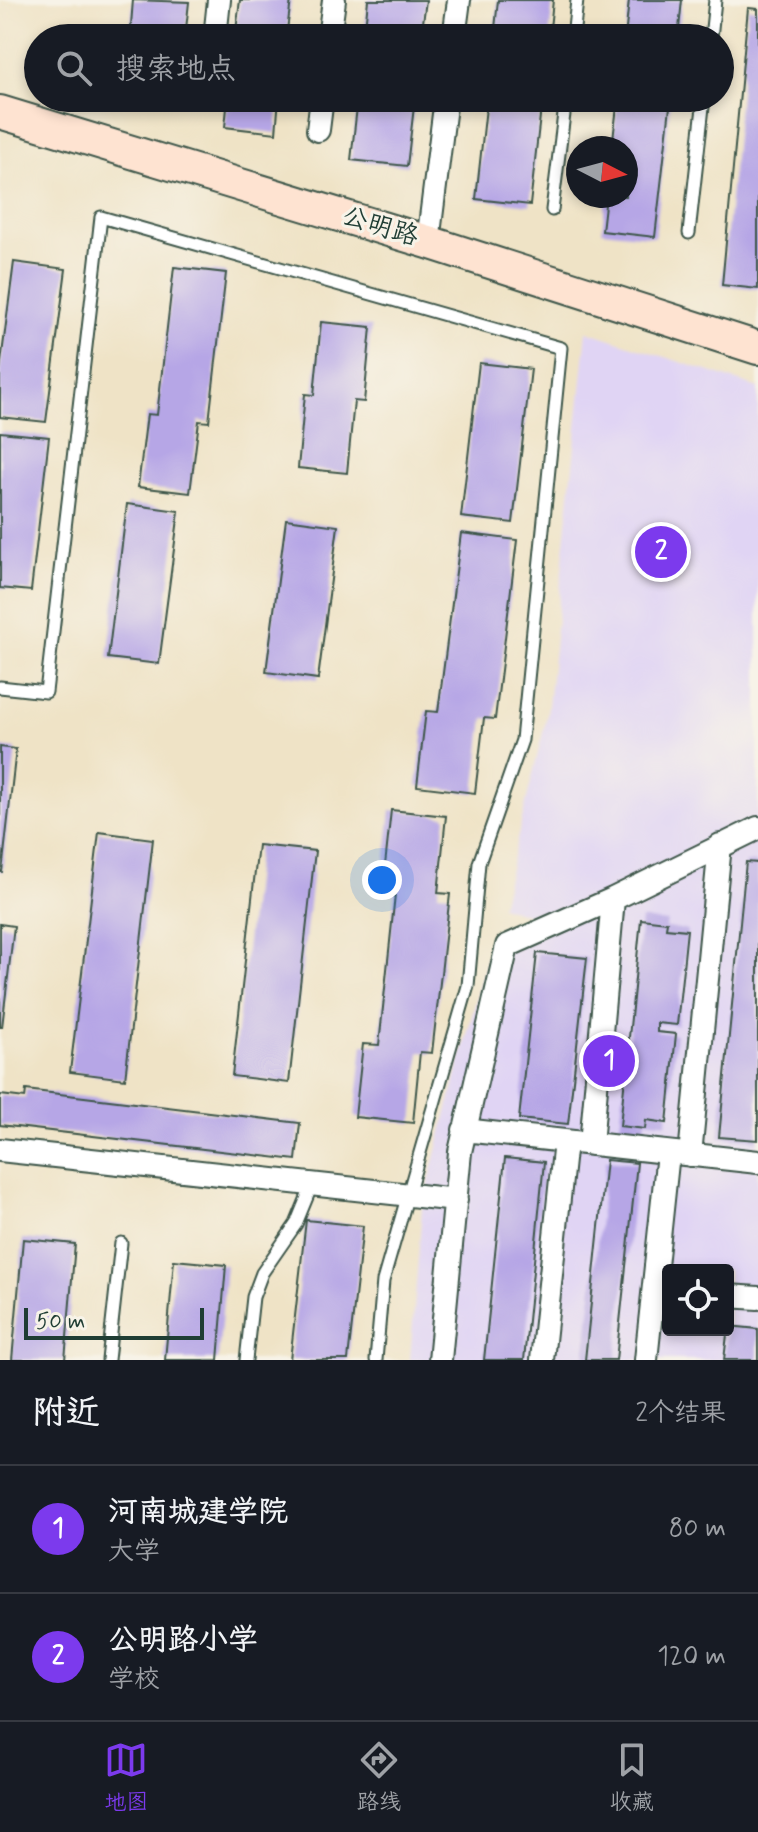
<!DOCTYPE html>
<html lang="zh">
<meta charset="utf-8">
<style>
:root{--surface:#171b24;--page:#242831;--text:#f1f3f6;--muted:#9ea1a6;--line:#363941;--accent:#7c3aed}
body{margin:0;font-family:Mynerve,"LXGW WenKai TC",sans-serif;background:var(--page);color:var(--text)}
.controls{position:absolute;right:24px;bottom:24px;display:grid;overflow:hidden;border-radius:8px;box-shadow:0 4px 12px #0003}
.controls button{width:72px;height:72px;display:grid;place-items:center;padding:0;border:0;border-bottom:2px solid var(--line);background:var(--surface);color:var(--text);font:40px sans-serif}
.compass{position:absolute;left:566px;top:136px;width:72px;height:72px;border-radius:50%;background:var(--surface);box-shadow:0 4px 12px #0003;rotate:96deg}
.scale{position:absolute;left:24px;bottom:20px;width:180px;box-sizing:border-box;padding-left:8px;border:4px solid #1f3d34;border-top:0;font-size:22px;line-height:28px;white-space:nowrap;color:#1f3d34;-webkit-text-stroke:6px #f7f3e8;paint-order:stroke}
.you{position:absolute;left:382px;top:880px;width:28px;height:28px;margin:-20px;border:6px solid #fff;border-radius:50%;background:#1a73e8;box-shadow:0 0 0 12px #1a73e833}
.badge{display:grid;place-items:center;width:52px;height:52px;border-radius:50%;background:var(--accent);color:#fff;font-size:26px;font-weight:700}
.pin{position:absolute;translate:-50% -50%;border:4px solid #fff;box-shadow:0 2px 8px #0006}
.list{margin:0;padding:0;list-style:none}
h2{display:flex;justify-content:space-between;align-items:center;height:104px;margin:0;padding:0 32px;font-size:34px}
h2 small{font-size:26px;font-weight:400;color:var(--muted)}
.list li{display:grid;grid-template-columns:52px 1fr auto;gap:24px;align-items:center;box-sizing:border-box;height:128px;padding:0 32px;border-top:2px solid var(--line)}
.list b{display:block;font-size:30px;white-space:nowrap}
.list p{margin:0;font-size:26px;white-space:nowrap;color:var(--muted)}
.list em{font-size:26px;font-style:normal;color:var(--muted)}
.icon{flex:none;width:44px;height:44px;fill:none;stroke:currentColor;stroke-width:2;stroke-linecap:round;stroke-linejoin:round}
.map{position:relative;flex:none;width:758px;height:1360px;overflow:hidden}
.search{position:absolute;background:var(--surface);box-shadow:0 4px 12px #0003;left:24px;right:24px;top:24px;height:88px;display:flex;align-items:center;gap:20px;box-sizing:border-box;padding:0 28px;border-radius:44px;color:var(--muted);font-size:30px}
.sheet{height:360px;background:var(--surface)}
nav{display:flex;justify-content:space-around;align-items:center;box-sizing:border-box;height:112px;border-top:2px solid var(--line);background:var(--surface);font-size:22px;color:var(--muted)}
nav a{display:grid;justify-items:center;gap:4px}
nav .on{color:var(--accent)}
.map>svg:first-child{display:block}
.built{fill:#e0d4f4;fill-rule:evenodd}
.building{fill:#b6a6e6}
.lines{fill:none;stroke-linecap:round;stroke-linejoin:round}
.lane-casing{stroke:#3e564a;stroke-width:15}
.street-casing{stroke:#3e564a;stroke-width:26}
.secondary-casing{stroke:#3e564a;stroke-width:36}
.lane{stroke:#fff;stroke-width:11}
.street{stroke:#fff;stroke-width:22}
.secondary{stroke:#fee3d1;stroke-width:32}
.labels{text-anchor:middle;dominant-baseline:central;stroke-width:6;stroke-linejoin:round;paint-order:stroke}
.street-label{font-size:26px;fill:#1f3d34;stroke:#f7f3e8}
</style>
<div class="map">
<svg width="758" height="1360" viewBox="0 0 758 1360">
<rect width="100%" height="100%" fill="#f7f3e8"/>
<filter id="ink" filterUnits="userSpaceOnUse"><feTurbulence type="fractalNoise" baseFrequency=".0125" numOctaves="2"/><feDisplacementMap in="SourceGraphic" scale="16" xChannelSelector="R" yChannelSelector="G"/><feConvolveMatrix kernelMatrix="1 2 1 2 8 2 1 2 1" color-interpolation-filters="sRGB"/></filter>
<filter id="wash" filterUnits="userSpaceOnUse"><feTurbulence type="fractalNoise" baseFrequency=".006" numOctaves="4" result="noise"/><feDisplacementMap in="SourceGraphic" scale="32" xChannelSelector="R" yChannelSelector="G"/><feGaussianBlur stdDeviation="1.8" result="paint"/><feColorMatrix in="noise" values="0 0 0 0 0 0 0 0 0 0 0 0 0 0 0 0 0 1.4 0 .05"/><feComposite in="paint" operator="in"/></filter>
<g filter="url(#wash)">
<rect width="100%" height="100%" fill="#efe3c6"/>
<path class="built" d="M587,331l171,57v972h-348l12,-151 69,-267 39,-27 -29,-9 46,-190zM668,1270h60v60h-60z"/>
<g id="blocks">
<path class="building" d="M133,0l56,2 -4,36h-55z
M240,0h51l-5,38h-51z
M368,0h58l-5,38h-57z
M498,0h55l-4,38h-55z
M629,0h53l-4,38h-53z
M748,8l10,1v280l-36,-4z
M228,98h51l-3,35 -51,-6z
M358,98h57l-8,68 -56,-6z
M487,98h55l-12,107 -54,-6z
M618,98h53l-16,139 -53,-6 4,-35h20v-48h-14z
M14,262l52,7 -20,153 -46,-5v-47z
M174,267l52,6 -17,149 -10,-1 -9,72 -52,-6 9,-73 10,1z
M321,322l50,5 -7,75 -10,-1 -7,72 -49,-5 7,-74 9,1z
M479,363l52,6 -18,154 -52,-6z
M0,432l49,5 -18,154 -31,-3z
M127,504l52,7 -20,153 -51,-6z
M286,519l52,7 -20,153 -52,-7z
M461,533l56,7 -22,179 -11,-1 -9,75 -58,-7 9,-75 12,1z
M0,747l16,2 -14,123h-2z
M391,810l55,6 -8,77 12,1 -18,159 -12,-1 -7,71 -58,-6 8,-73 16,1 17,-160 -13,-1z
M99,832l54,7 -28,240 -55,-7z
M258,845l57,6 -26,232 -57,-7z
M746,862l12,1v277l-39,-3z
M641,919l26,3 -1,6 21,2 -10,95 -20,-2v9l19,2 -9,89 -21,-3 -1,9 -25,-3z
M0,924l14,2 -12,101h-2z
M537,953l50,5 -19,166 -49,-5z
M26,1090l274,33 -4,37 -296,-35v-30l25,3z
M505,1158l39,4 -20,198h-40z
M606,1160l31,3 -21,197h-31z
M306,1220l57,6 -15,134h-58z
M23,1239l52,5 -10,116h-53z
M174,1260l52,5 -8,95h-53z
M728,1326l30,3v31h-34z"/>
</g>
</g>
<g filter="url(#ink)">
<use href="#blocks" fill-opacity="0" stroke="#3e564a" stroke-width="2"/>
<g class="lines">
<defs>
<path id="lane" d="M573,38l4,-38
M711,38l4,-38
M552,210l14,-112
M689,233l15,-135
M0,687l46,5 55,-475 460,131 -39,392 -43,123 -11,123 -85,295 -7,79
M108,1360l13,-117
M246,1360l7,-63 9,-24 34,-49 16,-39"/>
<path id="street" d="M215,38l4,-38
M329,38l5,-38
M454,38l5,-38
M318,130l4,-32
M428,242l18,-144
M464,1130l294,32
M591,1144l22,-245
M0,1150l456,50
M690,1155l30,-310
M728,1296l30,2
M440,1360l20,-208 47,-206 106,-47 145,-71
M542,1360l23,-219
M646,1360l22,-207"/>
<path id="secondary" d="M0,112l428,130 330,106"/>
</defs>
<use href="#lane" class="lane-casing"/>
<use href="#street" class="street-casing"/>
<use href="#secondary" class="secondary-casing"/>
<use href="#lane" class="lane"/>
<use href="#street" class="street"/>
<use href="#secondary" class="secondary"/>
</g>
</g>
<g class="labels">
<g class="street-label">
<text transform="translate(380 227) rotate(17)">公明路</text>
</g>
</g>
</svg>
<div class="controls">
<button><svg class="icon" aria-label="locate" viewBox="0 0 24 24"><circle cx="12" cy="12" r="6"/><path d="M12 2v4M12 18v4M2 12h4M18 12h4"/></svg></button>
</div>
<svg class="compass" viewBox="-18 -18 36 36"><path d="M0-13l5 13h-10z" fill="#e53935"/><path d="M0 13l5-13h-10z" fill="#9ea1a6"/></svg>
<div class="scale">50 m</div>
<div class="you"></div>
<div class="pin badge" style="left:609px;top:1061px">1</div>
<div class="pin badge" style="left:661px;top:552px">2</div>
<div class="search"><svg class="icon" aria-label="search" viewBox="0 0 24 24"><circle cx="10" cy="10" r="6"/><path d="M15 15l6 6"/></svg>搜索地点</div>
</div>
<section class="sheet">
<h2>附近<small>2个结果</small></h2>
<ul class="list">
<li><span class="badge">1</span><div><b>河南城建学院</b><p>大学</p></div><em>80 m</em></li>
<li><span class="badge">2</span><div><b>公明路小学</b><p>学校</p></div><em>120 m</em></li>
</ul>
</section>
<nav>
<a class="on"><svg class="icon" aria-label="map" viewBox="0 0 24 24"><path d="M3 6l6-2 6 2 6-2v14l-6 2-6-2-6 2zM9 4v14M15 6v14"/></svg>地图</a>
<a><svg class="icon" aria-label="directions" viewBox="0 0 24 24"><path d="M12 3l9 9-9 9-9-9zM9 14v-3h6M13 9l2 2-2 2"/></svg>路线</a>
<a><svg class="icon" aria-label="saved" viewBox="0 0 24 24"><path d="M7 4h10v16l-5-4-5 4z"/></svg>收藏</a>
</nav>
